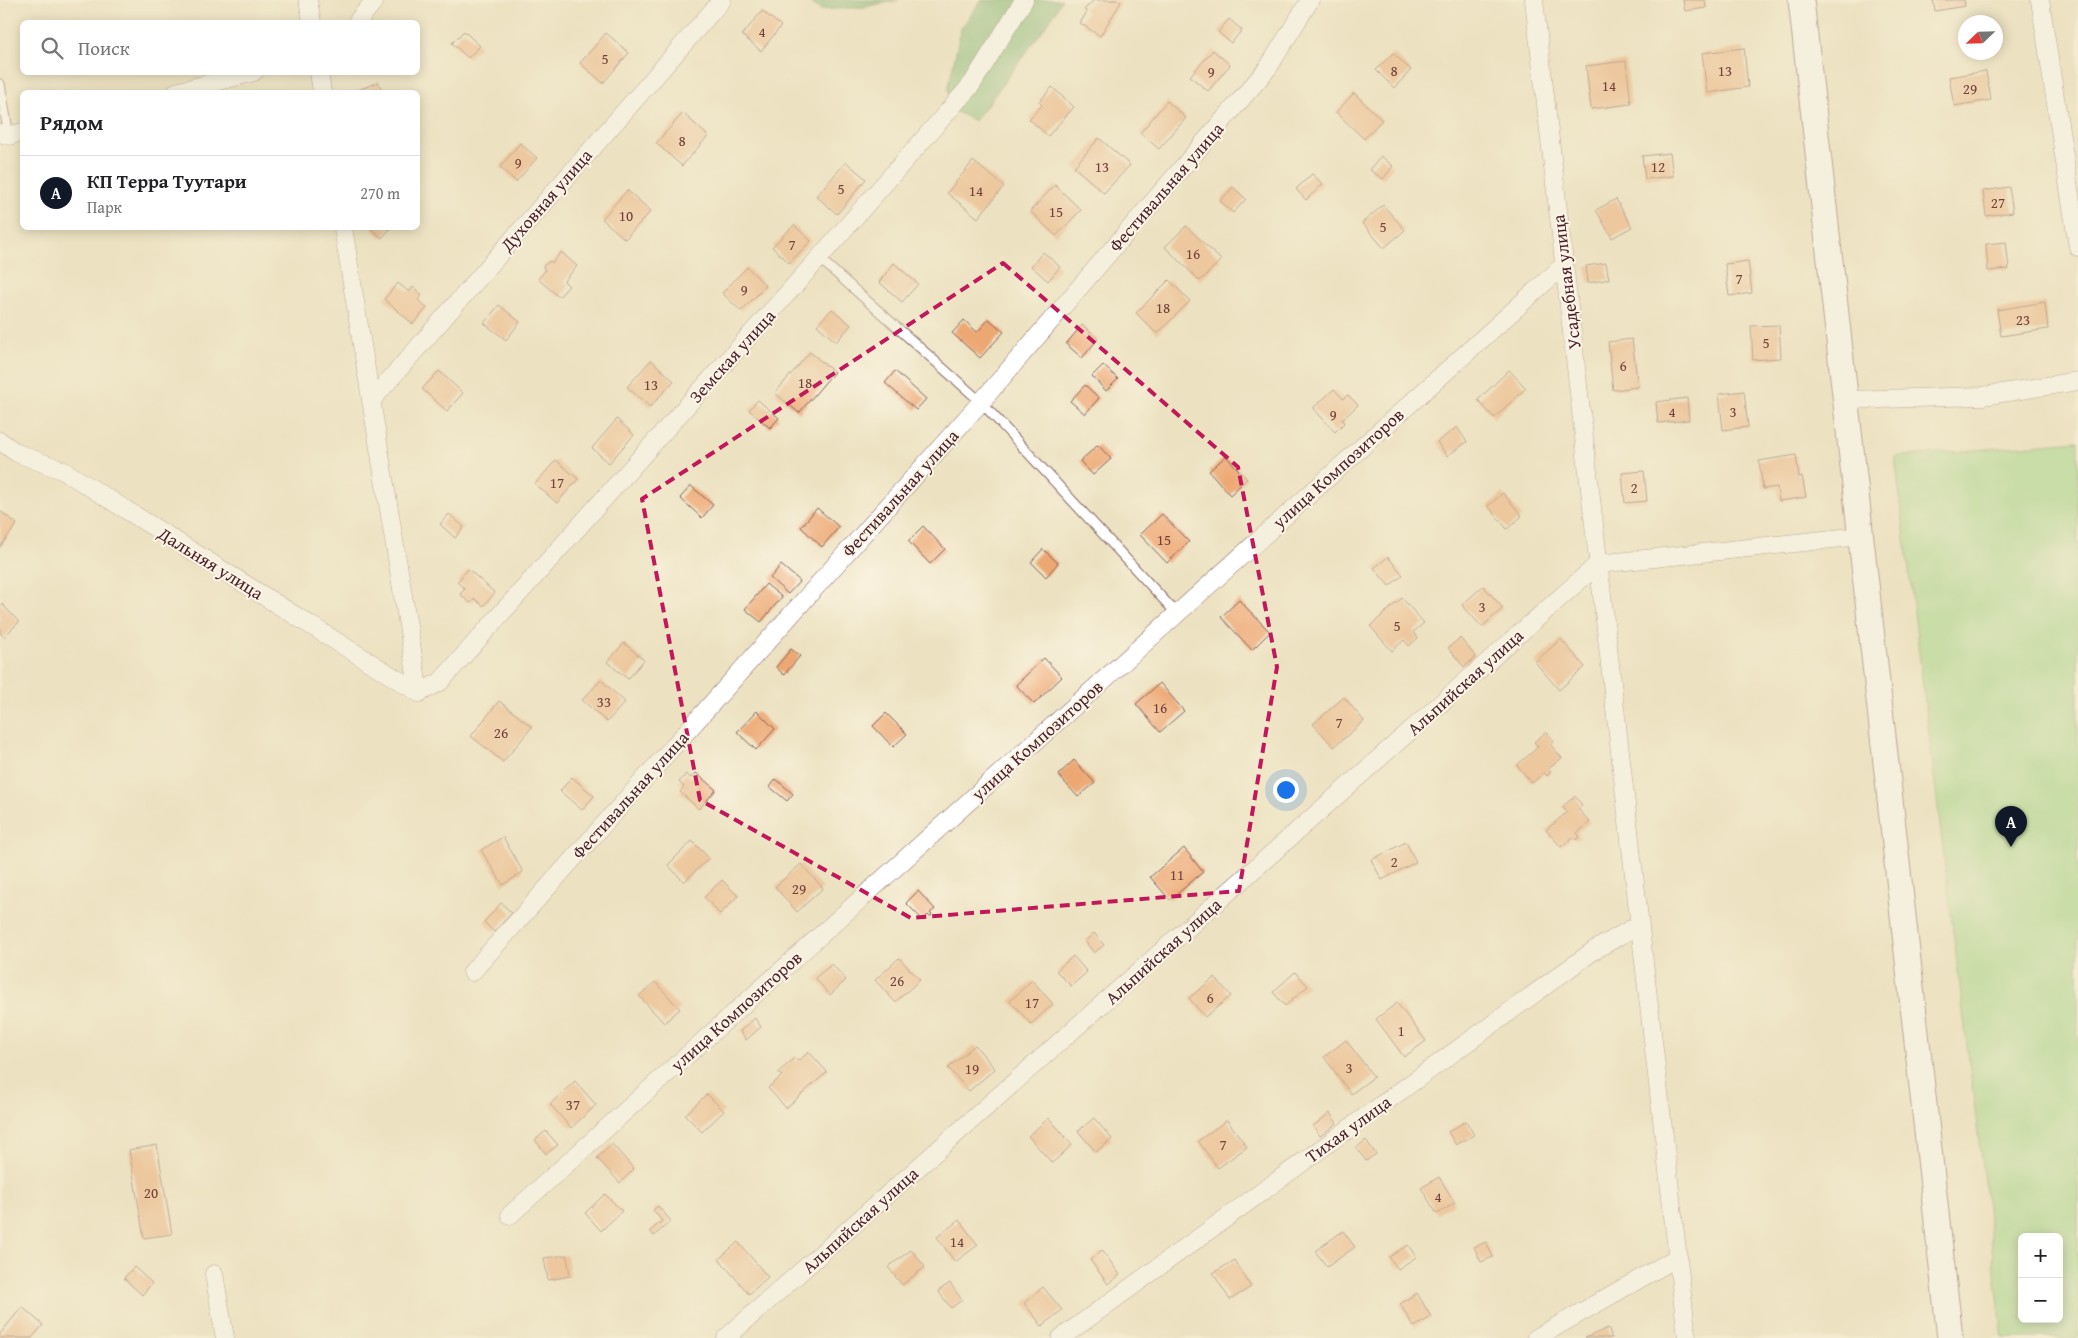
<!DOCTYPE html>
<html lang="ru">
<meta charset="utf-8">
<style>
:root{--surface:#fff;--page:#f6f6f6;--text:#202124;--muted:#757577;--line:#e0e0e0;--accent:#111827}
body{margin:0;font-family:"Gentium Book Plus",serif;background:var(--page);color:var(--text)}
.controls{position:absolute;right:15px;bottom:15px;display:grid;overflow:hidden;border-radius:8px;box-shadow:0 2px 12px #0003}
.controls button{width:45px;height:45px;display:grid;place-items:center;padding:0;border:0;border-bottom:1px solid var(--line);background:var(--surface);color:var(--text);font:25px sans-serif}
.compass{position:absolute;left:1958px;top:15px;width:45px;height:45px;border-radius:50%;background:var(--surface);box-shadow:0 2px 12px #0003;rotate:247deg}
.you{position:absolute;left:1285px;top:789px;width:18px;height:18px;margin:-12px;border:4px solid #fff;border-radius:50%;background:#1a73e8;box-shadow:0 0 0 8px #1a73e833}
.badge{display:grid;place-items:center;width:32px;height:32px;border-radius:50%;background:var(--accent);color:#fff;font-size:16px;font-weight:700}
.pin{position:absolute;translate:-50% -41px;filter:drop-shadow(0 1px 2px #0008)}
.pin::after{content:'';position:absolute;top:26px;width:18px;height:15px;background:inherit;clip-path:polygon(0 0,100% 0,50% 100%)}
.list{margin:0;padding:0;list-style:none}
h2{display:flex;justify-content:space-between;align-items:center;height:65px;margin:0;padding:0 20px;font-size:21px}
h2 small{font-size:16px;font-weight:400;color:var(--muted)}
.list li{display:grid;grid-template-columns:32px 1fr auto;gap:15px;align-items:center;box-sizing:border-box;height:75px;padding:0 20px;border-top:1px solid var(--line)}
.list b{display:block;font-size:19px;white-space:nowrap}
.list p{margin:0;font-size:16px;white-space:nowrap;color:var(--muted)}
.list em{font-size:16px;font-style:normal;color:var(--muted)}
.icon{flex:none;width:28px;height:28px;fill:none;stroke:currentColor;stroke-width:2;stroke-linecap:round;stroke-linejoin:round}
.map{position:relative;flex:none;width:2078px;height:1338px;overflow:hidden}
.search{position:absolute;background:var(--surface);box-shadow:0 2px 12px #0003;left:20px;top:20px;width:400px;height:55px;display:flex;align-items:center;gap:12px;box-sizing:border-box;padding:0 18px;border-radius:8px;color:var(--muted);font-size:19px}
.panel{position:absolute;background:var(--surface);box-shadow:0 2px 12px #0003;left:20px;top:90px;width:400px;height:140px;border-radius:8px}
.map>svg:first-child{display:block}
.green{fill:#9ed789;stroke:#747b5a;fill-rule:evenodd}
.forest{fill:#7eb875;stroke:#646c50}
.building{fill:#eda772}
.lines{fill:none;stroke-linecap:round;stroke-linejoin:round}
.lane-casing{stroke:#836360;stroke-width:11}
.street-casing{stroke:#836360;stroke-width:19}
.secondary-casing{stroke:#836360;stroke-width:27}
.lane{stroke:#fff;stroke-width:9}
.street{stroke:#fff;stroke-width:18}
.secondary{stroke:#fff;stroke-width:25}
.marked{fill:none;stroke:#c2185b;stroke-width:4;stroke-dasharray:10 6;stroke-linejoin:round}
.labels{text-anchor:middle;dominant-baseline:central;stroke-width:4;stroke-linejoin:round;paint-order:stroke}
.number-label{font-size:15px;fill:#73413d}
.street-label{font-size:18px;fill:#4a1f2b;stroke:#fcf5e5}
</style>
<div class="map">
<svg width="2078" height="1338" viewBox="0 0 2078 1338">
<rect width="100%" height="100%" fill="#fcf5e5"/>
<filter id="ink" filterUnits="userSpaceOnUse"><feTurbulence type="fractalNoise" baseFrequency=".02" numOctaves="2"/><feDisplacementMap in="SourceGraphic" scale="10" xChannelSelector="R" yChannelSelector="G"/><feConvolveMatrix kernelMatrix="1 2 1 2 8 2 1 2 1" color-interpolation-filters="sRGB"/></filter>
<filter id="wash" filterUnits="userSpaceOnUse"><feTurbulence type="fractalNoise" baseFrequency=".0096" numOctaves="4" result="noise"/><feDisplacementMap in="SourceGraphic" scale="20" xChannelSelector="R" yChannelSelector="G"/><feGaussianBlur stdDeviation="1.12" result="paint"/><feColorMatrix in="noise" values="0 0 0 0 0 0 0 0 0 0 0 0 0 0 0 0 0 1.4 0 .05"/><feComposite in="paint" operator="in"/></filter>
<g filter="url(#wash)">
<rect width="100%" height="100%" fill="#ece2c1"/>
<path class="green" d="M2078,441v897h-75l-108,-881zM2022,1237h37v82h-37z"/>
<path class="forest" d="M806,0h93l-35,7 -43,3z
M982,0h80l-11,19 -76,102 -21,-10 -6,-22 13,-61z"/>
<g id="blocks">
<path class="building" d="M1094,0h23l4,2 -21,34 -20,-13 7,-11 -3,-2z
M1683,0h22l1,8 -21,3z
M1933,0h31l1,6 -30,5z
M762,11l19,15 -20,25 -19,-16z
M1229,19l13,11 -11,13 -13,-11z
M464,31l16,15 -12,12 -16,-15z
M606,33l23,20 -26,30 -23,-20z
M1744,48l4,39 -41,6 -5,-40z
M1213,50l17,15 -22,26 -18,-15z
M1393,53l18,17 -17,18 -18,-18z
M1626,61l5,43 -40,5 -5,-43z
M1986,71l5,29 -37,6 -5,-29z
M378,82l5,10h-29z
M1052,87l22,20 -26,29 -19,-17 13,-14 -3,-3z
M1354,93l28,27 -18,19 -28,-27z
M1167,101l19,17 -27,31 -19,-16z
M683,113l25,23 -26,30 -26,-23z
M1099,138l31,27 -26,28 -30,-26z
M520,143l17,15 -21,24 -16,-15z
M1670,153l3,23 -28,3 -3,-23z
M1381,156l12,10 -10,13 -13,-9z
M973,161l31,25 -26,32 -31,-25z
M846,162l20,17 -29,35 -21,-18z
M1312,174l11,10 -17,16 -10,-11z
M1055,185l26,25 -25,26 -26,-25z
M1233,187l13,12 -13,14 -13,-12z
M2009,187l4,25 -27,4 -3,-25z
M627,190l24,21 -26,28 -23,-20z
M1616,199l16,28 -20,11 -16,-28z
M1383,205l22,25 -21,18 -22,-25z
M794,225l17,16 -22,22 -17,-16z
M1186,226l35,34 -21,21 -35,-34z
M370,228h21l-9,10z
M2006,242l3,27 -21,2 -2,-27z
M561,252l16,14 -13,15 5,5 -10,11 -21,-18 7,-8 -2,-5 7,-5 2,2z
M1043,252l17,15 -12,14 -17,-15z
M1748,261l4,32 -23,3 -4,-32z
M894,263l24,21 -16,18 -23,-20z
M1606,263l3,16 -21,4 -2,-17z
M747,267l19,19 -25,25 -19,-18z
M1169,280l21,21 -33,33 -21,-21z
M398,283l11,9 4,-5 9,8 -4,5 9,8 -14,16 -29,-25z
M2045,302l3,27 -47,7 -4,-26z
M499,305l21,17 -14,18 -22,-17z
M832,309l19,16 -15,17 -19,-17z
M989,319l15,13 -24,26 -28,-25 12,-13 13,12z
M1082,325l16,14 -16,19 -16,-14z
M1779,325l2,33 -28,2 -2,-34z
M1632,339l6,48 -25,3 -5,-48z
M810,352l24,20 -35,41 -24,-20z
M651,360l23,21 -24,26 -23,-20z
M1103,365l15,14 -12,12 -14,-15z
M1509,370l17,18 -32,30 -16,-18z
M439,371l24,22 -16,18 -25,-22z
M895,371l31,28 -10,11 -31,-27z
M1085,385l14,13 -14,16 -15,-13z
M1334,389l9,10 5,-4 10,10 -16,15 3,2 -10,10 -22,-24z
M1744,391l4,36 -25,3 -4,-36z
M1687,398l2,22 -31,3 -2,-21z
M758,400l21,18 -9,10 -21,-18z
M617,419l17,16 -25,28 -17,-15z
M1457,427l10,15 -20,14 -10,-14z
M1098,445l13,14 -18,16 -13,-14z
M1796,455l3,22 3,-1 4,21 -27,4 -2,-14 -14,2 -4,-28z
M1226,456l21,23 -17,16 -21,-24z
M556,460l22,19 -21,24 -22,-19z
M1644,471l3,30 -22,2 -3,-30z
M691,486l22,19 -11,13 -22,-20z
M1503,493l19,23 -15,13 -19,-23z
M817,508l22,19 -17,20 -21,-20z
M0,511l17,13 -17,23z
M449,514l15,13 -9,11 -15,-14z
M1162,514l27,28 -22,21 -27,-28z
M923,526l22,23 -15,15 -22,-23z
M1043,549l15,14 -12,14 -15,-15z
M1388,557l15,18 -14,11 -15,-18z
M781,565l19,16 -12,13 -18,-16z
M468,569l27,24 -12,13 -8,-7 -5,4 -10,-9 5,-5 -8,-7z
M766,584l16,13 -21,25 -16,-13z
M1483,586l20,22 -21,19 -20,-22z
M1402,598l22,25 -11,9 5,6 -9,8 -5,-6 -12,11 -22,-25z
M1239,600l31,32 -18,18 -31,-33z
M2,604l17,18 -15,15 -4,-4v-28z
M1460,638l16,19 -12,10 -16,-19z
M1561,639l24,28 -26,23 -24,-28z
M624,643l20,17 -16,19 -21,-17z
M791,649l9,7 -16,19 -8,-8z
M1044,658l18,19 -28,27 -18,-19z
M601,680l24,22 -18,20 -25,-22z
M1160,683l24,28 -24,21 -24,-28z
M1344,697l20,24 -30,26 -21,-23z
M499,701l33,26 -29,35 -32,-26z
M757,711l18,18 -19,21 -19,-18z
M886,713l21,21 -14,13 -20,-21z
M1546,732l8,9 -4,3 12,14 -14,11 3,3 -4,4 -3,-3 -12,10 -15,-18 21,-18 -4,-5z
M1074,760l21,23 -17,14 -20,-22z
M696,773l20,17 -17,19 -19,-17 4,-5 -5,-5 7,-8 5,4z
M572,777l22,19 -12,14 -22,-19z
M776,779l17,15 -6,7 -17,-14z
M1575,796l7,9 -4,4 12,13 -13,11 3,4 -4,3 -3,-3 -12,10 -15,-17 21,-18 -5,-5z
M503,837l20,35 -20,13 -22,-35z
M692,841l17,17 -25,24 -16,-17z
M1406,842l10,20 -34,18 -11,-20z
M1184,848l19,24 -33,28 -20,-23z
M801,864l22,24 -26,24 -22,-25z
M722,880l16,16 -18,18 -16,-17z
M918,891l17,18 -5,4 2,2 -2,2 -2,-2 -5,5 -17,-17z
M501,903l11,10 -18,19 -10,-10z
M1094,933l10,12 -10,8 -9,-12z
M1073,956l14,16 -16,14 -15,-15z
M899,958l21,22 -25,22 -20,-22z
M832,964l14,16 -16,15 -15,-17z
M1295,972l13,14 -23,20 -12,-14z
M1215,977l16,19 -26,21 -16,-19z
M1032,980l21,24 -22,20 -21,-23z
M655,982l25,27 -16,14 -25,-27z
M1397,1003l29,38 -22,16 -28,-38z
M755,1018l6,9 -15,13 -6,-9z
M1346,1040l28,37 -23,17 -27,-37z
M975,1045l20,24 -26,22 -21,-23z
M809,1052l18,20 -41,36 -18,-20 14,-12 -4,-3 17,-16 3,4z
M575,1081l21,24 -25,23 -21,-24z
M707,1094l17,17 -22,21 -17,-17z
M1330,1113l7,10 -17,13 -7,-10z
M1049,1118l23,27 -20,18 -24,-27z
M1094,1118l18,21 -16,13 -18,-21z
M1227,1120l20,27 -29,21 -20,-27z
M1466,1121l8,14 -18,10 -8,-13z
M546,1131l12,14 -12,9 -11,-14z
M1366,1140l10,14 -10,7 -10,-13z
M612,1144l22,25 -14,14 -23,-25z
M157,1145l15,89 -28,4 -15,-88z
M1439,1177l16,26 -18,11 -16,-26z
M605,1194l17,17 -21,20 -16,-18z
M658,1206l13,15 -17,15 -4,-5 12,-10 -9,-11z
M959,1220l19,25 -23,17 -18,-25z
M1343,1231l12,16 -28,20 -12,-16z
M738,1242l30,35 -19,17 -30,-35z
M1486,1242l7,15 -12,5 -7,-15z
M1408,1245l8,12 -18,12 -9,-12z
M911,1250l14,17 -23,18 -14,-18z
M1102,1250l18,25 -12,9 -18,-24z
M567,1255l3,21 -22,4 -4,-22z
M1235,1260l16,27 -21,13 -17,-27z
M134,1267l18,16 -10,12 -18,-17z
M950,1283l12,17 -11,8 -13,-17z
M1043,1287l19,23 -20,16 -18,-23z
M1417,1293l14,24 -17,10 -14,-23z
M22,1307l21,18 -11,13h-32v-4z
M1608,1328l4,10h-27z"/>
</g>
</g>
<g filter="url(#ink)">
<use href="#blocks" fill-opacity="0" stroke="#836360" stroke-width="1"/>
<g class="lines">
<defs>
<path id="lane" d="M0,84l9,52
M819,258l162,144 196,212"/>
<path id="street" d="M308,0l4,22
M1534,0l153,1338
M2040,0l38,247
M357,22l18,-22
M319,72l3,20
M176,92l78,-20
M0,133l9,3 13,-4
M343,228l76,465
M1846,400l137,-4 95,-15
M371,401l351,-401
M0,441l17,12 47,18 355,222
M1598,564l263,-28
M419,693l21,-11 379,-424 153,-174 52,-84
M472,972l509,-570 287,-334 42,-68
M510,1215l1054,-950
M214,1274l11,64
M726,1338l872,-774
M1061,1338l532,-387 45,-26
M1536,1338l142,-81"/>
<path id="secondary" d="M1801,0l149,1338"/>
</defs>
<use href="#lane" class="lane-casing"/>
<use href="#street" class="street-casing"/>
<use href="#secondary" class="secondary-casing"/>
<use href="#lane" class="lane"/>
<use href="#street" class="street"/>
<use href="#secondary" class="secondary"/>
</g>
</g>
<path d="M0 0H2078V1338H0ZM1003,263l235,204 39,200 -38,224 -328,27 -211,-118 -58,-301z" fill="#ece2c1" fill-opacity=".55" fill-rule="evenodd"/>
<path class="marked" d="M1003,263l235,204 39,200 -38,224 -328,27 -211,-118 -58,-301z"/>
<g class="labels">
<g class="number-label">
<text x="762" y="31">4</text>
<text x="605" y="58">5</text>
<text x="1394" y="70">8</text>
<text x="1725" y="70">13</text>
<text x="1211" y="71">9</text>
<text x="1609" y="85">14</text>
<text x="1970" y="88">29</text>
<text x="682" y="140">8</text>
<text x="518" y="162">9</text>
<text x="1102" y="166">13</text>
<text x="1658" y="166">12</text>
<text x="841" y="188">5</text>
<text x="976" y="190">14</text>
<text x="1998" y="202">27</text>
<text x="1056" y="211">15</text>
<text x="626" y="215">10</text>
<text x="1383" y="226">5</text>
<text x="792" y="244">7</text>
<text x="1193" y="253">16</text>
<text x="1739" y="278">7</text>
<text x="744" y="289">9</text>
<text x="1163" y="307">18</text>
<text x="2023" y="319">23</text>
<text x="1766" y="342">5</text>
<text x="1623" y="365">6</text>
<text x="805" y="382">18</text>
<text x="651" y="384">13</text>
<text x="1672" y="411">4</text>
<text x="1733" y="411">3</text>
<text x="1333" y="414">9</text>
<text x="557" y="482">17</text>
<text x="1634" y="487">2</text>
<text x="1164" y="539">15</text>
<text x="1482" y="606">3</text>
<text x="1397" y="625">5</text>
<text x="604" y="701">33</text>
<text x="1160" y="707">16</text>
<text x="1339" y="722">7</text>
<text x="501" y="732">26</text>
<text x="1394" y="861">2</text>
<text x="1177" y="874">11</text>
<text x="799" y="888">29</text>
<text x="897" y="980">26</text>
<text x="1210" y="997">6</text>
<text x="1032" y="1002">17</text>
<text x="1401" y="1030">1</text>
<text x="1349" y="1067">3</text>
<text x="972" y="1068">19</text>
<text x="573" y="1104">37</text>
<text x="1223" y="1144">7</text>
<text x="151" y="1192">20</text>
<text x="1438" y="1196">4</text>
<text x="957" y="1241">14</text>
</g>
<g class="street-label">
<text transform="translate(1166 187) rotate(-49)">Фестивальная улица</text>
<text transform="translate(546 200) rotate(-49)">Духовная улица</text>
<text transform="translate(1566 282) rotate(-97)">Усадебная улица</text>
<text transform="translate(732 356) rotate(-48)">Земская улица</text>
<text transform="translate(1338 468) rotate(-42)">улица Композиторов</text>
<text transform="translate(900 493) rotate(-48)">Фестивальная улица</text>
<text transform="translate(211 563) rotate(32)">Дальняя улица</text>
<text transform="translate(1465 682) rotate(-42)">Альпийская улица</text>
<text transform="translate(1037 740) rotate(-42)">улица Композиторов</text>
<text transform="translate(630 795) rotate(-48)">Фестивальная улица</text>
<text transform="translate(1163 951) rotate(-42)">Альпийская улица</text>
<text transform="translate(736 1011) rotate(-42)">улица Композиторов</text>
<text transform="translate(1348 1129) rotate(-36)">Тихая улица</text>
<text transform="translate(860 1220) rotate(-42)">Альпийская улица</text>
</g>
</g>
</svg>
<div class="controls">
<button>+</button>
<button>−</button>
</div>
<svg class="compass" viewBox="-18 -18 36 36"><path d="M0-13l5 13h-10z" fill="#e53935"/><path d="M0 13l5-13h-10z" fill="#757577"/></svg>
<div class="you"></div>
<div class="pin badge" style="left:2011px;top:847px">A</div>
<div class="search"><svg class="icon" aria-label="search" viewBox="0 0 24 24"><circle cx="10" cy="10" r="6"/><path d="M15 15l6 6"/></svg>Поиск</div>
<section class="panel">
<h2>Рядом<small></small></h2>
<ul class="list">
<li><span class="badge">A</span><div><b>КП Терра Туутари</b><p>Парк</p></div><em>270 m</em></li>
</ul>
</section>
</div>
